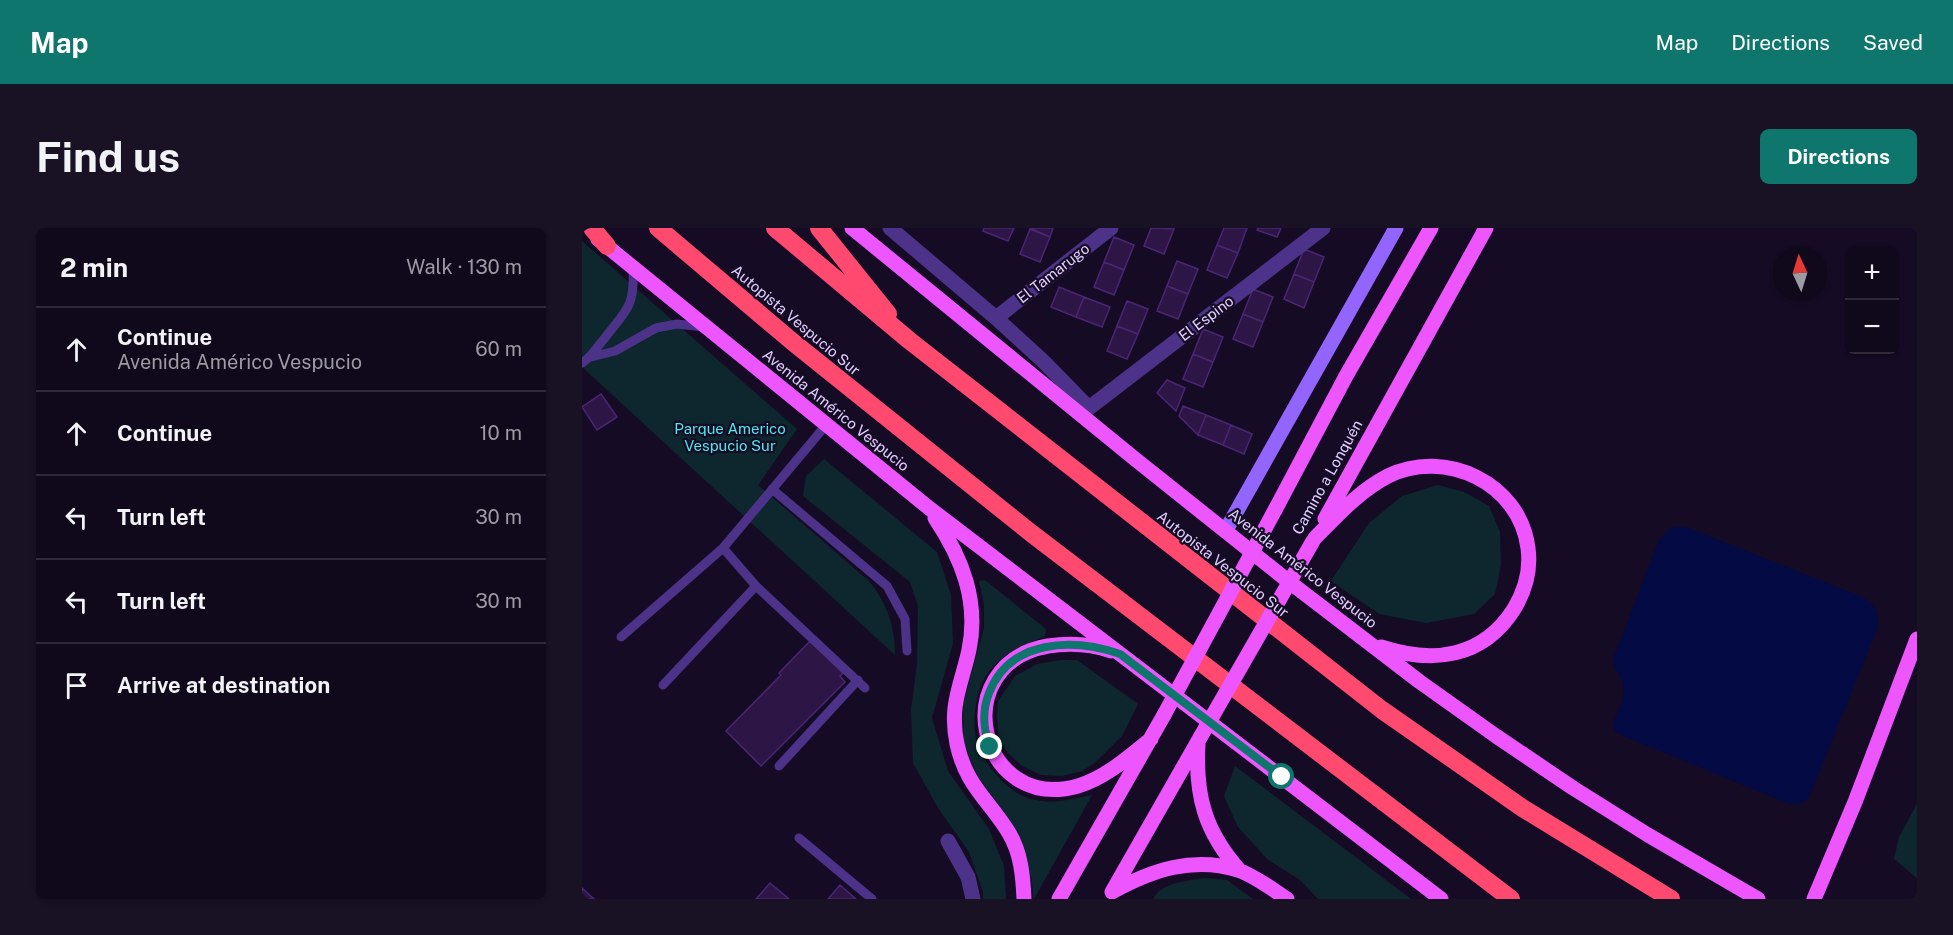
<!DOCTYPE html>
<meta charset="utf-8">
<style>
:root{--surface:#10081b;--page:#191124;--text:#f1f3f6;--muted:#9c9aa3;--line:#30293a;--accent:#0f766e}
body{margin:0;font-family:"Public Sans",sans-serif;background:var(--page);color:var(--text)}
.controls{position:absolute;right:18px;top:18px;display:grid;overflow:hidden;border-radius:9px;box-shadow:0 2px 4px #0004}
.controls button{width:54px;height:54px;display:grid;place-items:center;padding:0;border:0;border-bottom:2px solid var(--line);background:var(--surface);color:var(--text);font:30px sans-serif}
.compass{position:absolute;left:1191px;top:18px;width:54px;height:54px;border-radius:50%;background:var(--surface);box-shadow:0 2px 4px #0004;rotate:356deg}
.stop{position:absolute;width:18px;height:18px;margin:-14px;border:4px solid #0f766e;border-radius:50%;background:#fff}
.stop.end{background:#0f766e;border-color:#fff;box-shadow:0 2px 6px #0008}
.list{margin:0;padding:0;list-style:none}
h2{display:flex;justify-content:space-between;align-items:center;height:78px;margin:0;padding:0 24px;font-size:26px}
h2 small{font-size:20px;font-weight:400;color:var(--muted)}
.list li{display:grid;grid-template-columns:39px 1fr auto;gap:18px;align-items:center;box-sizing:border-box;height:84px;padding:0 24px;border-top:2px solid var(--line)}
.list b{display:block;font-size:22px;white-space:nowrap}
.list p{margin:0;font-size:20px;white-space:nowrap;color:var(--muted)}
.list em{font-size:20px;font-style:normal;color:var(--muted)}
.icon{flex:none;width:33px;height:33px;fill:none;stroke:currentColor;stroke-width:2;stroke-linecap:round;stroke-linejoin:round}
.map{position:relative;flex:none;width:1335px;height:671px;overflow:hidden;border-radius:9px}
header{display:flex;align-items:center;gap:36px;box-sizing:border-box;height:84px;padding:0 30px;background:var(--accent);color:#fff}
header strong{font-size:28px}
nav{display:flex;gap:33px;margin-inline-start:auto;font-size:21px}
.intro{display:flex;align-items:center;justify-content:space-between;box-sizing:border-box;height:144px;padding:0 36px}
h1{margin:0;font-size:42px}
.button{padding:15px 27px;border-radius:9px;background:var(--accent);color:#fff;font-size:21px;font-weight:700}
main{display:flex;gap:36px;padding:0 36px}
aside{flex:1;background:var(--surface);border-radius:9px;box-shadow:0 2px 4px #0004}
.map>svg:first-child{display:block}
.green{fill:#0e272e}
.water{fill:#040a44}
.building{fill:#2d1646;stroke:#4a2575;stroke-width:1.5}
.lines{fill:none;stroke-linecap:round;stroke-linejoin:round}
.lane{stroke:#4c3288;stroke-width:9}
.street{stroke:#4c3288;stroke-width:15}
.secondary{stroke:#9265ff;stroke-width:15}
.primary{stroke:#ed55ff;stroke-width:15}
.highway{stroke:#ff496f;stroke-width:18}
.primary-bridge{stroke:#ed55ff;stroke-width:15}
.route{stroke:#0f766e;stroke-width:8}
.labels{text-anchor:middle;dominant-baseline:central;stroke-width:4.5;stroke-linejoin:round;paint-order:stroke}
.street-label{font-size:15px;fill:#e1ceff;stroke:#160b24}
.park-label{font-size:15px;fill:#4ee8eb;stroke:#160b24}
</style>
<header>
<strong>Map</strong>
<nav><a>Map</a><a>Directions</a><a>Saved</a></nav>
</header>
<div class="intro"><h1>Find us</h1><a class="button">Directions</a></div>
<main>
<aside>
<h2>2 min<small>Walk · 130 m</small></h2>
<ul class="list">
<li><svg class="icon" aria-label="ahead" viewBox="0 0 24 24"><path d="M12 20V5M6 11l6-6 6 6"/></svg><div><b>Continue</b><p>Avenida Américo Vespucio</p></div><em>60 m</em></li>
<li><svg class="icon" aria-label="ahead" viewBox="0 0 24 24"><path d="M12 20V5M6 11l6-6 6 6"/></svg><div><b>Continue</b></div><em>10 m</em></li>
<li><svg class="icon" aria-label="left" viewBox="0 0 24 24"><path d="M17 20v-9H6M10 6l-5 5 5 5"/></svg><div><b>Turn left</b></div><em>30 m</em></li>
<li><svg class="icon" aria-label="left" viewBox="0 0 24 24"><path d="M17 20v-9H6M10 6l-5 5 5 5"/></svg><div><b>Turn left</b></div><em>30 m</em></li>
<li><svg class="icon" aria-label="arrive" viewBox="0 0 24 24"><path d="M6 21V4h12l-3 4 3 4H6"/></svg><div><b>Arrive at destination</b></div></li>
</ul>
</aside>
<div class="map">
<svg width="1335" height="671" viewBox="0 0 1335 671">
<rect width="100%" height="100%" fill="#160b24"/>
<path class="green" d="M0,13l215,188 -39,56 111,96c18,22 26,45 26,74l-313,-288z
M242,231l113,93 14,43 2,48 -21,75 16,53 41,58 15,37 2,33h-23v-7l-14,-40 -31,-44 -25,-45 -2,-54 6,-44 1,-59 -8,-24 -107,-86 3,-20z
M856,257l26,7 25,14 11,26 1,33 -6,29 -21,20 -48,9 -47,-9 -48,-33 38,-58 33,-27z
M403,352l61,49 -1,7c-19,9 -40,16 -54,33 -15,15 -20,54 -14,74 6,19 29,47 48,54 25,9 42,3 67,-2l-58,104 -3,-23 -10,-35 -16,-28 -28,-38 -13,-33 -1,-37 21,-77v-23l-5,-24z
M478,432h17l61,44 -16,32 -25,25 -15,10 -20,5 -21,-1 -19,-9 -14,-13 -9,-13 -2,-24 1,-15 17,-25 22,-12z
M653,538l176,133h-93l-18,-19 -33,-21 -29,-32 -14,-31z
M1335,576v74l-23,-19 5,-22z
M622,650l23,2 26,19h-100c9,-17 34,-18 51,-21z"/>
<path class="water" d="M1093,299h11l176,70c14,7 18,17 15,32l-68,168c-6,7 -12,9 -22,6l-166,-68c-5,-3 -8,-5 -8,-12 5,-12 14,-29 9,-42 -3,-9 -9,-13 -9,-22l46,-119 9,-10z"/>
<path class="building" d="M402,0h30l-6,13 -25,-10z
M448,0h23l-3,9z
M569,0l23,1 -10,25 -20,-8z
M642,0h23l-9,25 -21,-8z
M676,0h23l-4,9 -20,-7z
M448,1l20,8 -10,25 -20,-8z
M532,9l20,8 -10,25 -20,-8z
M635,17l21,8 -11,25 -20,-8z
M722,21l20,8 -10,25 -20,-8z
M595,33l21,8 -10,25 -21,-8z
M522,34l20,8 -10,25 -20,-8z
M712,46l20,8 -10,26 -20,-9z
M585,58l21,8 -10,25 -21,-8z
M477,59l25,10 -8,20 -25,-10z
M671,61l20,8 -10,25 -20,-8z
M502,69l26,10 -8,20 -26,-10z
M545,73l21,8 -10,25 -21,-8z
M661,86l20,8 -10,25 -20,-8z
M535,98l21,8 -11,25 -20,-8z
M621,101l20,8 -10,25 -20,-8z
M611,126l20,8 -10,25 -20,-8z
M585,152l18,8 -9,23 -19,-18z
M19,166l16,23 -20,13 -15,-23z
M601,178l23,9 -8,20 -19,-19z
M624,187l25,10 -8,20 -25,-10z
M649,197l21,9 -8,20 -21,-9z
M228,413l33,32 -3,3 5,6 -84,84 -35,-35 55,-56 -2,-2z
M188,655l19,16h-33z
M258,657l16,14h-28z
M0,660l12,11h-12z"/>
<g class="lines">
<path class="lane" d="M9,129l24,-6 41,-23 21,-4 27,3
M0,135c10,-7 14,-15 22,-24 22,-29 31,-31 29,-71
M244,197l-103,123 33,38 109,102
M190,261l115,97 18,33 2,32
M39,409l102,-89
M81,457l93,-99
M197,538l79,-86
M217,610l73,61"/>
<path class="street" d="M308,0l106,90 47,43 46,47 234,-180
M414,90l115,-90
M366,613l20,36 5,22"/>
<path class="secondary" d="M644,302l170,-302"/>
<path class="primary" d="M270,0l283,231 153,122 132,101 76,54 77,52 75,47 110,64
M16,11l331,269 512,391
M693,282l71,-134 85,-148
M353,290c27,40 44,83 34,132 -8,36 -20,55 -12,94 9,42 32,56 52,89 12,20 14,43 15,66
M743,291l161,-291
M733,310c23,-23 44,-47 73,-62 57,-28 132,7 140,72 3,22 -3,43 -14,61 -31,49 -81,55 -133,38
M529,423c-20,-7 -42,-8 -63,-5 -103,18 -70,168 30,140 27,-8 51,-29 73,-47
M616,516c-3,52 7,88 42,127
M530,664c40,-22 81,-36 126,-22 17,6 34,19 49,29
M530,664l89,-156
M477,671l105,-184
M1232,671l41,-97 62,-163"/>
<path class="highway" d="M10,0l15,18
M76,0l136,115 237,190 480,366
M193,0l135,113 472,369 142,99 147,90
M237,0l69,86"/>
<path class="primary-bridge" d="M582,487l111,-205
M619,508l112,-195"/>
</g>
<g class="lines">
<path class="route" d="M408,519c-7,-18 -8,-36 -1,-54 21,-54 84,-55 131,-39l162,123"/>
</g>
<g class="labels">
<g class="street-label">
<text transform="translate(471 45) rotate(-38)">El Tamarugo</text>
<text transform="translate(624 90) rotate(-37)">El Espino</text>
<text transform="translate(214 92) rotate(40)">Autopista Vespucio Sur</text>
<text transform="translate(254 182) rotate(39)">Avenida Américo Vespucio</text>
<text transform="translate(745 249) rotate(-61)">Camino a Lonquén</text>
<text transform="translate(641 336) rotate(38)">Autopista Vespucio Sur</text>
<text transform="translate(721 340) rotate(38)">Avenida Américo Vespucio</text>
</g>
<g class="park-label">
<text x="148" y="200">Parque Americo<tspan x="148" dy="17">Vespucio Sur</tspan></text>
</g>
</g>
</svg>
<div class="controls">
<button>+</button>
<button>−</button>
</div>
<svg class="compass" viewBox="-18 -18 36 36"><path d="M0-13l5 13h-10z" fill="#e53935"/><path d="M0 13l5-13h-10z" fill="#9c9aa3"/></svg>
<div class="stop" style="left:700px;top:549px"></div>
<div class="stop end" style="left:408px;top:519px"></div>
</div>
</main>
